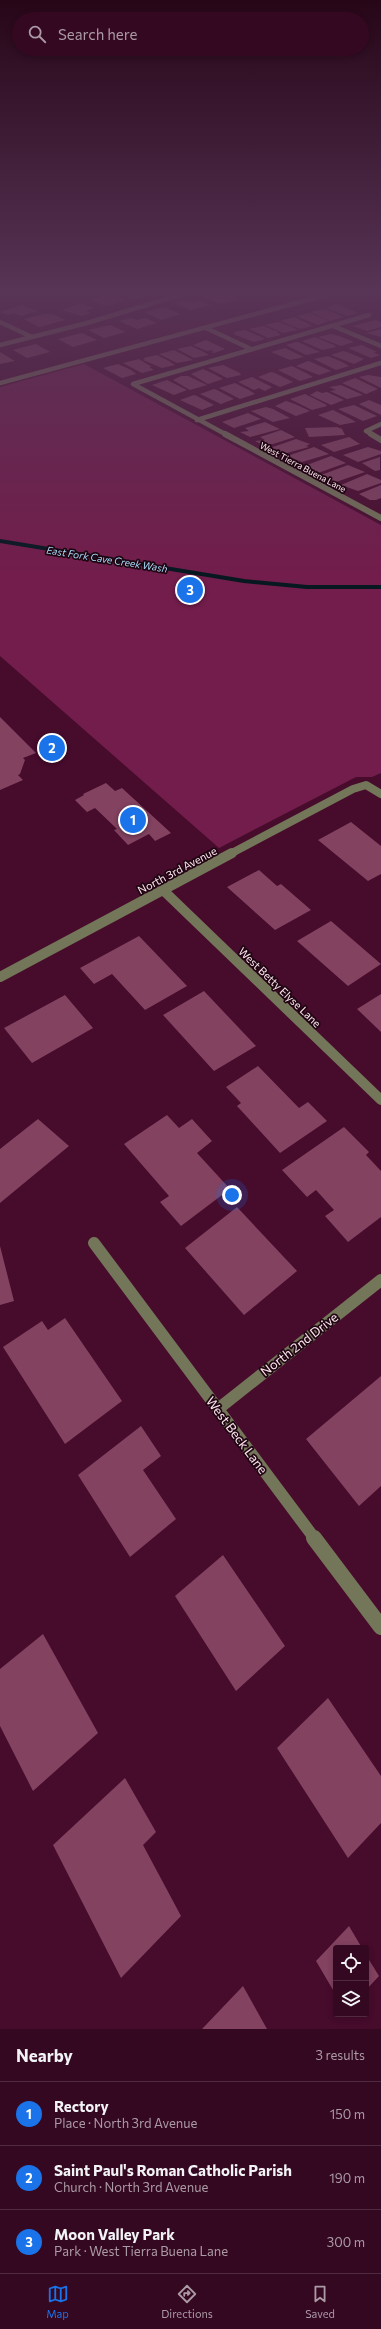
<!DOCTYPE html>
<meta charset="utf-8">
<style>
:root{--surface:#350821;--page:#3d112a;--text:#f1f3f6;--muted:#aa9aa5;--line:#4f293f;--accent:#1a73e8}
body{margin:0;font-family:Commissioner,sans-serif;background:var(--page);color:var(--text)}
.controls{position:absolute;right:12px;bottom:12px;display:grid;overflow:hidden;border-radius:4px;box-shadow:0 2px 6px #0003}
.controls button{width:36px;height:36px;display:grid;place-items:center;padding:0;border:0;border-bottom:1px solid var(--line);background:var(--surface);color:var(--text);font:20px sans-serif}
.you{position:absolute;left:232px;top:1195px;width:14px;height:14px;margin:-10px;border:3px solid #fff;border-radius:50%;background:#1a73e8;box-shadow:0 0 0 6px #1a73e833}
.badge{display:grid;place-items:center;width:26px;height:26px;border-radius:50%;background:var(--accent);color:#fff;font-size:13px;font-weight:700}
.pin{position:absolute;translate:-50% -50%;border:2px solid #fff;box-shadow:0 1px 4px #0006}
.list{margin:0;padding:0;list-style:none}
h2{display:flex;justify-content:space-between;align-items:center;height:52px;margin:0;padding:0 16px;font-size:17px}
h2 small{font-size:13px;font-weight:400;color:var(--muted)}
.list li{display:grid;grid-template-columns:26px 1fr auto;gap:12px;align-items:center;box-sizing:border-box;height:64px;padding:0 16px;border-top:1px solid var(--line)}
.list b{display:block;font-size:15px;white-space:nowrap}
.list p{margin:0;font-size:13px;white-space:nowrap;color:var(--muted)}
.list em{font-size:13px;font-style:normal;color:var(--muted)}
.icon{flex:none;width:22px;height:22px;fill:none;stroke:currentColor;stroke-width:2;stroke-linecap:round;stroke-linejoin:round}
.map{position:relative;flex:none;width:381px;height:2029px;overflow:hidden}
.search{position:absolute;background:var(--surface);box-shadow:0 2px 6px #0003;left:12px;right:12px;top:12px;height:44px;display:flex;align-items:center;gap:10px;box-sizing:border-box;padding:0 14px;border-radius:22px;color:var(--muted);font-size:15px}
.sheet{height:244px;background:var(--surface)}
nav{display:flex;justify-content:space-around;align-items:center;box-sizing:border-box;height:56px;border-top:1px solid var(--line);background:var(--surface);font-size:11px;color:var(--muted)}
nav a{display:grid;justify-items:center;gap:2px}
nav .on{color:var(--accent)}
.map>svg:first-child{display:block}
.green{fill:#721d4b}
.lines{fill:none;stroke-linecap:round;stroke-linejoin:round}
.stream{stroke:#071821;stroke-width:4}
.building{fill:#824260}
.minor-far5{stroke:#747659;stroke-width:4.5}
.minor-far4{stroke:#747659;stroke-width:6}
.minor-far3{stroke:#747659;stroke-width:8}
.minor-far2{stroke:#747659;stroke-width:10}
.minor-far1{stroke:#747659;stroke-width:12}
.minor{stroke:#747659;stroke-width:16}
.labels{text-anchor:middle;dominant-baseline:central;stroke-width:3.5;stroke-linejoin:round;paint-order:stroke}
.far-street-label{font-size:9px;fill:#fee6ef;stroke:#1f0612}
.far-water-label{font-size:10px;font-style:italic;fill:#a7ddfa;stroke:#1f0612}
.street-label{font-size:11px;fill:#fee6ef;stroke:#1f0612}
.near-street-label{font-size:13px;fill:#fee6ef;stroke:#1f0612}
</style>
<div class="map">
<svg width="381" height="2029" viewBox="0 0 381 2029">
<rect width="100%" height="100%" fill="#470b2c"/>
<path class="green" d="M84,364l297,161v248l-9,4h-16l-137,71 -219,-192v-269z"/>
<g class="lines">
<path class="stream" d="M0,541l244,40 63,6h74"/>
</g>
<path class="building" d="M122,290h24l3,2 -8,1 5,3 -13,3 -16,-8z
M231,290h30l3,1 -19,5z
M212,293l6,2 7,-2 14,6 -19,5 -19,-8z
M107,294l18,6 -19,6 -17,-6z
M186,300l5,2 8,-2 12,5 -20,5 -17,-7z
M80,303l14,5 -8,3 5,2 -10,3 -19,-6z
M337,304l3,1 18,8 -11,3 -21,-8z
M22,305l15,6 -16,5 -7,-3 -6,2 -8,-3z
M165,307l15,7 -19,6 -17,-8z
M324,309l13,5 6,3 -13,4 -20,-9z
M309,313l20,8 -11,4 -22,-9z
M44,314h9l12,6 -26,7 -15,-8z
M294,317l13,6 5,3 -12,3 -20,-8z
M131,318l6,2 8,-2 12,5 -20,6 -18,-8z
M376,320l5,2v5l-14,4 -14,-5z
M278,322l14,5 6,3 -15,3 -18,-8z
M110,325l16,7 -22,6 -16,-8z
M263,326l13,5 5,4 -13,3 -19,-9z
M381,329v8l-15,-4z
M245,330l14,6 6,3 -11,3 -21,-8 3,-1 -3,-1z
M82,333l15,7 -24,7 -15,-8z
M331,334l8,2 15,6 -13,4 -23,-9z
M315,337l19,8 2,2 -14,3 -20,-9z
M206,340l19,9 -11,4 -3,-1 3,-1 -2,-1 -5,1 -14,-6z
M296,342h2l22,10 -14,3 -20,-10z
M36,344l14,8 -23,6 -14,-8z
M362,345l15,7 -4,1 8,2 -10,3 -23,-10z
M191,346l13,6 5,3 -15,3 -17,-9z
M285,348l19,9 -14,3 -19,-8z
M174,350l14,7 5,3 -16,3 -18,-9z
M343,351l4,1 17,7 -10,5 -23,-9z
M0,352l15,9 -15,3z
M157,355l12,6 6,4 -13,3 -19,-8 2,-1 -2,-1z
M328,356l14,6 7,4 -13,4 -22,-11z
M139,359l13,8h-3l5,3 -12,3 -19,-10z
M308,361l3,1 20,9 -12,4 -23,-9z
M118,364l13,6 5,4 -14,4 -19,-10z
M223,365l17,8 1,2 -14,3 -19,-10z
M292,366l14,7 7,4 -13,4 -22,-11z
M203,369l11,5 9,5 -15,5 -17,-10z
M271,372l4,1 18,9 -13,5 -22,-10z
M368,375l13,2v11l-22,-11z
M181,376h7l19,9 -17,5 -17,-10z
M252,377l20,10 -7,4 -6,-3 -5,2 -16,-8z
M355,378l23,11 -12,5 -24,-11z
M167,380l20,10 -13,5 -22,-10z
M235,383l14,7 6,4 -15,5 -21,-11z
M341,385l22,10 -16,4 -17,-8 6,-1 -7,-3z
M214,389l3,1 17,9 -13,5 -21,-10z
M317,391l5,2 5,-1 17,8 -13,5 -21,-10z
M305,394l20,10 2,2 -15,4 -22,-11z
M194,395l3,1 17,9 -12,5 -22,-10z
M369,400l12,5v10l-22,-11z
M286,401l9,3 15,7 -14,5 -21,-10z
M354,405l23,11 -14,5 -25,-12z
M266,407l7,2 17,9 -17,4 -22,-11z
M333,410l16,8 7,4 -16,3 -22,-10z
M248,413l13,6 -27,9 -12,-6z
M265,422l15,7 -30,8 -10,-5 9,-1 -4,-3z
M337,427l5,2 3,6 -36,2 -4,-9z
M281,430l14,7 -22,7h-12l-6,-3 10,-1 -5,-3z
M349,437l11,7 -26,8 -13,-7z
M296,439l14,5 -4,2 3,1 -26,7 -13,-6z
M314,447l15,7 -27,8 -15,-6z
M368,447l13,4v3l-23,8 -15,-7z
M331,456l15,7 -28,10 -11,-5 3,-1 -3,-2z
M380,457v13l-5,1 -13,-8z
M348,465l17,7 -29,10 -15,-7z
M367,474l14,6v3l-23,8 -17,-6z
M381,485v13l-5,2h-6l-11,-6z
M0,717l36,36 -13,5 2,2 -5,14 -2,1 5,5 -23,10z
M106,783l9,8 7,-3 49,45 -16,8 -6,-7 -21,11 -14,-15 3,-1 -22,-21 -8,4 -12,-12 9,-5 -1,-1z
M351,822l30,24v28l-13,7 -50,-41z
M259,870l18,16 4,-2 30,26 -36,20 -48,-43z
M331,921l50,43 -33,22 -51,-45z
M139,936l48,50 -42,24 -33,-36 -18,10 -14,-16z
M204,991l52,55 -42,25 -51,-56z
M381,994v38l-24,-23z
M65,995l28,33 -61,35 -28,-35z
M258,1066l41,42 9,-6 19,19 -47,32 -43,-47 4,-3 -15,-16z
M167,1115l12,13 13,-9 20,22 -15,12 33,36 -49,37 -21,-24 9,-6 -45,-52z
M38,1119l31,27 -69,57v-54z
M344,1127l25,25 -3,3 15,16v46l-33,25 -23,-26 9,-6 -18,-20 -9,7 -25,-27z
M237,1207l60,64 -53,44 -59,-67z
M0,1246l14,55 -14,4z
M65,1318l57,83 -57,43 -62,-97 39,-26 6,9z
M381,1376v110l-22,20 -53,-67z
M141,1426l20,30 -18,14 33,49 -46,38 -52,-82z
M223,1555l62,91 -49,45 -61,-95z
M43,1634l55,99 -65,58 -33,-65v-57z
M328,1698l53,78v47l-33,35 -71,-110z
M125,1778l31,54 -13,13 38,71 -60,62 -68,-133z
M349,1926l13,22h-26v47l-20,-34z
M366,1955l13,21 -13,14z
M243,1986l24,43h-65z"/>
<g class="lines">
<path class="minor-far5" d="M0,322l32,15
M333,326l48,20
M206,328l45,21
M0,345l87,-22 109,-33
M0,383l344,-93
M197,420l184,-57
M227,435l-94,-51 236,-69
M372,435l-6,-4 15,-7"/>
<path class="minor-far4" d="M225,434l156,84
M371,434l10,6"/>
<path class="minor-far3" d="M230,854l123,-65 13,-4 15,9"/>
<path class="minor-far2" d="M164,891l217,209
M0,977l232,-124"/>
<path class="minor-far1" d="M94,1243l221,296
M218,1409l163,-129"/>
<path class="minor" d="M314,1538l67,89"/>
</g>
<linearGradient id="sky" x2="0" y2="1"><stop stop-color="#270618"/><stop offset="0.51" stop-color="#583456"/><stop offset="1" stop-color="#583456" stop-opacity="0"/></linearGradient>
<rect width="381" height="574" fill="url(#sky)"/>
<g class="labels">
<g class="far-street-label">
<text transform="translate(303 467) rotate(28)">West Tierra Buena Lane</text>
</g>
<g class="far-water-label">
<text transform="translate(107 559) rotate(9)">East Fork Cave Creek Wash</text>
</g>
<g class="street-label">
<text transform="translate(177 870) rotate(-28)">North 3rd Avenue</text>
<text transform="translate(280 987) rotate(44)">West Betty Elyse Lane</text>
</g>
<g class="near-street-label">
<text transform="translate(299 1344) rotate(-38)">North 2nd Drive</text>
<text transform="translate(237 1435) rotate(53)">West Beck Lane</text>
</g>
</g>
</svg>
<div class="controls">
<button><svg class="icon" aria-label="locate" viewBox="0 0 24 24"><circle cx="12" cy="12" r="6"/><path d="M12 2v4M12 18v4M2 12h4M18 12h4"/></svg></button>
<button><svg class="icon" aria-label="layers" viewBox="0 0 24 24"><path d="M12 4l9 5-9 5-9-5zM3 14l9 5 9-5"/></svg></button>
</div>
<div class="you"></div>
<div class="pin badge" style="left:133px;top:820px">1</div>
<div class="pin badge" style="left:52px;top:748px">2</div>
<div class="pin badge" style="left:190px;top:590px">3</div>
<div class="search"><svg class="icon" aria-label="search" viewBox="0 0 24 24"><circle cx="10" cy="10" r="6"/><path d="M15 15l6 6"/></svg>Search here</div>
</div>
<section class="sheet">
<h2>Nearby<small>3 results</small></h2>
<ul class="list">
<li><span class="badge">1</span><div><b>Rectory</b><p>Place · North 3rd Avenue</p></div><em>150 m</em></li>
<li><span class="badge">2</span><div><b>Saint Paul's Roman Catholic Parish</b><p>Church · North 3rd Avenue</p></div><em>190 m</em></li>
<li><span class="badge">3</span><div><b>Moon Valley Park</b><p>Park · West Tierra Buena Lane</p></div><em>300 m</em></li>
</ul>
</section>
<nav>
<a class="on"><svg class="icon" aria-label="map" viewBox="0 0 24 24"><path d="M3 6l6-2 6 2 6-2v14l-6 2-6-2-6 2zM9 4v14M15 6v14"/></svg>Map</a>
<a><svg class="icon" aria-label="directions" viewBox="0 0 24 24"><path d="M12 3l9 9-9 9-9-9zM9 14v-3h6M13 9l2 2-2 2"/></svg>Directions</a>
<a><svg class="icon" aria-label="saved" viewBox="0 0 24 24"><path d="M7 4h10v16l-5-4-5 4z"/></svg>Saved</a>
</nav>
